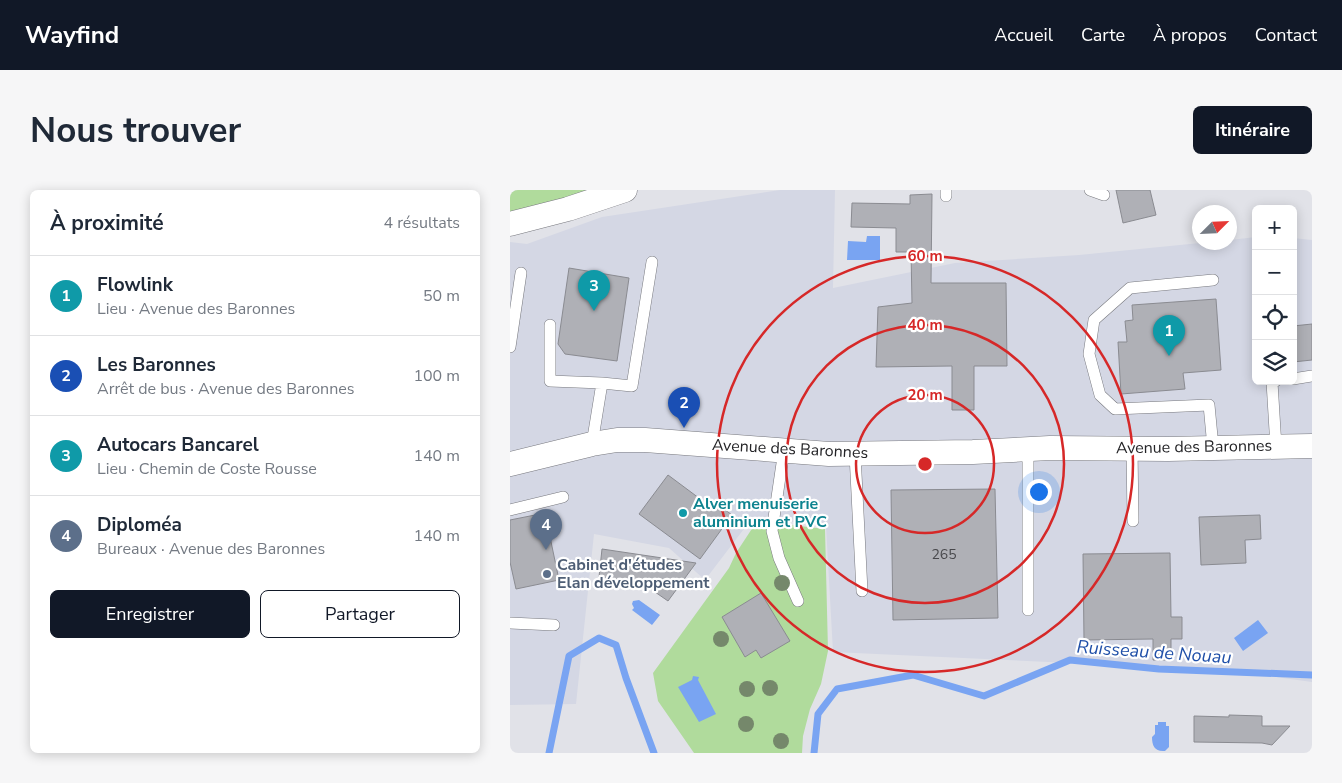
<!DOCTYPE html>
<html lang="fr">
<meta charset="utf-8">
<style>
:root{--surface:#fff;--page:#f6f6f7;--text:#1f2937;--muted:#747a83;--line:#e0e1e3;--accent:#111827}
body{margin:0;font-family:"Nunito Sans",sans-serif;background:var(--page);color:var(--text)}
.controls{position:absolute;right:15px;top:15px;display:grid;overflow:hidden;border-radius:8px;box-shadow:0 2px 12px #0003}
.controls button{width:45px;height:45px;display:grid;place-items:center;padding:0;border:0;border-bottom:1px solid var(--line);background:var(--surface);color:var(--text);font:25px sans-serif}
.compass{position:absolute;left:682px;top:15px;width:45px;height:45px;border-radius:50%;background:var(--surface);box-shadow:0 2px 12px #0003;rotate:66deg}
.you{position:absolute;left:528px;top:301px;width:18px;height:18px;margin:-12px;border:4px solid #fff;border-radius:50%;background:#1a73e8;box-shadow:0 0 0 8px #1a73e833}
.badge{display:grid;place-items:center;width:32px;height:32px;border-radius:50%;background:var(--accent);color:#fff;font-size:16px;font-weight:700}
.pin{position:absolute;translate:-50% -41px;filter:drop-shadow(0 1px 2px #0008)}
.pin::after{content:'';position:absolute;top:26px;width:18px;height:15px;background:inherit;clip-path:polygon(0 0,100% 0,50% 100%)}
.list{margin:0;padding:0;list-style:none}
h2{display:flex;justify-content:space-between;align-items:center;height:65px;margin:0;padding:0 20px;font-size:21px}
h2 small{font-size:16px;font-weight:400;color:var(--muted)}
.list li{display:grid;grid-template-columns:32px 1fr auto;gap:15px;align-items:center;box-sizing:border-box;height:80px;padding:0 20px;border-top:1px solid var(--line)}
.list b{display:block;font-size:19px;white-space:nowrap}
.list p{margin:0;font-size:16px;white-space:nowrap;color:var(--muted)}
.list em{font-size:16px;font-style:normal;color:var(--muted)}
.actions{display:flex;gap:10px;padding:15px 20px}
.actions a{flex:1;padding:11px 0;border:1px solid var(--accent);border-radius:8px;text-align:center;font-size:18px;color:var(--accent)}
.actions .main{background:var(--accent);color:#fff}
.icon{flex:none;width:28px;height:28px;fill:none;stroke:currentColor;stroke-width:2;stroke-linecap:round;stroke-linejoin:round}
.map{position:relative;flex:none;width:802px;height:563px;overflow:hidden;border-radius:8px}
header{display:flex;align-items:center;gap:30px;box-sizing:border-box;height:70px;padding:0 25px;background:var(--accent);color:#fff}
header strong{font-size:24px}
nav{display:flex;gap:28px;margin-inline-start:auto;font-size:18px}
.intro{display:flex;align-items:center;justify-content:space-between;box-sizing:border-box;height:120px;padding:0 30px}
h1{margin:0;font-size:35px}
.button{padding:12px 22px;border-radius:8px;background:var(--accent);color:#fff;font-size:18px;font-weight:700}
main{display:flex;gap:30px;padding:0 30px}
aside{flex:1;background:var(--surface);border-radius:8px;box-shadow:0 2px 12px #0003}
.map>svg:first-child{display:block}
.built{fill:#d4d7e4}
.green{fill:#b0db9c}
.water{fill:#79a4f2}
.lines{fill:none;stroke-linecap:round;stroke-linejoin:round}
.stream{stroke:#79a4f2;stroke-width:7}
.building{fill:#afb0b6;stroke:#8a8b91}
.lane-casing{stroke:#77787e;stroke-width:12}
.street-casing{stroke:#77787e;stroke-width:25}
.lane{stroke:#fff;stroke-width:11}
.street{stroke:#fff;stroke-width:24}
.tree{fill:#75886b}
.ring{fill:none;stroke:#d62828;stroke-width:2.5}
.culture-dot{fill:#0f9aa8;stroke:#fff;stroke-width:2}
.service-dot{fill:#5c6f8a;stroke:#fff;stroke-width:2}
.labels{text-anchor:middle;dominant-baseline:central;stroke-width:4.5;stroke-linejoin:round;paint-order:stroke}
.number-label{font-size:14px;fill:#47474b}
.street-label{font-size:16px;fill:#242427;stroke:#fff}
.culture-label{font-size:16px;font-weight:bold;fill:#0d838f;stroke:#fff;text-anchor:start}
.service-label{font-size:16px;font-weight:bold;fill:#4e5e75;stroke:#fff;text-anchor:start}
.water-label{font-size:18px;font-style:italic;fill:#1f4fa8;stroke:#fff}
.centre{fill:#d62828;stroke:#fff;stroke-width:2.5}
.ring-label{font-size:15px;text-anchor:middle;font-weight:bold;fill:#d62828;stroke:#fff;stroke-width:4.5;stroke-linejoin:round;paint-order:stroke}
</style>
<header>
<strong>Wayfind</strong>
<nav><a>Accueil</a><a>Carte</a><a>À propos</a><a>Contact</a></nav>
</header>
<div class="intro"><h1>Nous trouver</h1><a class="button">Itinéraire</a></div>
<main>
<aside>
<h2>À proximité<small>4 résultats</small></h2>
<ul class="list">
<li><span class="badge" style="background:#0f9aa8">1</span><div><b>Flowlink</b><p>Lieu · Avenue des Baronnes</p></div><em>50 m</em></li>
<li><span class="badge" style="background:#1a4fb4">2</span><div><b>Les Baronnes</b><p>Arrêt de bus · Avenue des Baronnes</p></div><em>100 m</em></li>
<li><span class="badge" style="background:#0f9aa8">3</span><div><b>Autocars Bancarel</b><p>Lieu · Chemin de Coste Rousse</p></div><em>140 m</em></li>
<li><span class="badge" style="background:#5c6f8a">4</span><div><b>Diploméa</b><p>Bureaux · Avenue des Baronnes</p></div><em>140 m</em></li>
</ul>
<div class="actions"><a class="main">Enregistrer</a><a>Partager</a></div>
</aside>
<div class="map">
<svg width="802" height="563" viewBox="0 0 802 563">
<rect width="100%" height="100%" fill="#e1e2e8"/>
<path class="built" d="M270,0h55l-2,98 122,-25 124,-8 121,-12 29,-1 1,-2 26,-3v144h37v-143l19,2v442l-87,-12 -392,-18 -7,-126 -73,-9 -48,63 -36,-32 -75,-14 -18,170 -66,1v-463l17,2 75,-27z"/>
<path class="green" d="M0,0h83l-83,25z
M247,331l68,8 3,122 -7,33 -11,25 -7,27 -1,17h-108l-36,-52 -5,-28 76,-105 7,-15z"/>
<path class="water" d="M357,46h13v24h-33l1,-19 18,1z
M129,410l21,15 -8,10 -20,-15 2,-2 -2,-4 1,-3z
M748,430l10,13 -25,18 -9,-13z
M183,486l6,1 -1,3 18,34 -17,8 -21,-35 14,-7z
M648,532h8v4h3v21l-4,4c-10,1 -13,-5 -13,-14l3,-3v-9h3z"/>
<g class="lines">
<path class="stream" d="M39,563l20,-97 30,-18 17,7 10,33 28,75
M304,563l4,-39 19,-25 76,-14 71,21 86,-36 89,9 153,6"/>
</g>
<path class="building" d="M606,0h34l6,25 -33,8z
M422,4l-1,89h75l1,83h-33v44h-22v-44l-76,1 2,-60 34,-4 -1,-51h-15v-24l-45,-1 1,-24 58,1v-9z
M59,78l60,10 -12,83 -52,-7 -7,-10z
M706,109l5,71 -38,3 2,16 -64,5 -3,-52h9l-2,-21 8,-1 -1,-15z
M802,134v36l-19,2v-36z
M158,285l43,32 8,-2 13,10 -32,44 -61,-45z
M485,299l3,129 -105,2 -2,-130z
M35,323l14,67 -43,9 -6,-27v-42z
M750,325l1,24 -16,1 1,23 -45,2 -2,-48z
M92,359l94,14 -28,38 -26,-18 -43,-6z
M660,363l1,64h11v22h-11v21h-18v-21l-69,1 -1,-86z
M251,403l29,48 -29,17 -5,-8 -11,7 -23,-40z
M719,525l33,1v10h28l-18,19 -10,-2 -68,-1v-26l35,1z"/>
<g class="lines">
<defs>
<path id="lane" d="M436,0v6
M580,0l14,5
M40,135v56l52,2
M0,157l11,-74
M783,189l19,-3
M82,254l10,-61 30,3 20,-124
M703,257l-4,-42 -94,4 -15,-14 -11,-41 5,-34 36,-32 83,-8
M766,257l-4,-65 4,-1
M622,258l1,73
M518,259v161
M274,260l-12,81 7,27 19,43
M345,264l7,137
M0,320l53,-13
M0,433l44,2"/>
<path id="street" d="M0,34l58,-15 57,-19
M0,274l82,-20 25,-4h28l184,14 144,-2 77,-4 118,1 144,-3"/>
</defs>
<use href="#lane" class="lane-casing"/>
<use href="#street" class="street-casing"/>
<use href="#lane" class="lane"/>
<use href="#street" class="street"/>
</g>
<g class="tree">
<circle cx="272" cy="393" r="8"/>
<circle cx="211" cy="449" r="8"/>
<circle cx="260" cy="498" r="8"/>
<circle cx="237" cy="499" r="8"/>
<circle cx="236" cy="534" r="8"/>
<circle cx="271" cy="551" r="8"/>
</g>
<g class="ring">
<circle cx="415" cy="274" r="69"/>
<circle cx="415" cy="274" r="139"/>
<circle cx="415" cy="274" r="208"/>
</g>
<circle class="culture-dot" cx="173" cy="323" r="5"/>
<circle class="service-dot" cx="37" cy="384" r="5"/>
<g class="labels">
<g class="number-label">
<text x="434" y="364">265</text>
</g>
<g class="street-label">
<text transform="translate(684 257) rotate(-1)">Avenue des Baronnes</text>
<text transform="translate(280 259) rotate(3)">Avenue des Baronnes</text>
</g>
<g class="culture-label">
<text x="183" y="314">Alver menuiserie<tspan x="183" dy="18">aluminium et PVC</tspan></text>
</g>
<g class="service-label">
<text x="47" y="375">Cabinet d'études<tspan x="47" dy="18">Elan développement</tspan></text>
</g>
<g class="water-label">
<text transform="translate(644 462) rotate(4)">Ruisseau de Nouau</text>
</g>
</g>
<circle cx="415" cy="274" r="8" class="centre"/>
<g class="ring-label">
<text x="415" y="71">60 m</text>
<text x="415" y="140">40 m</text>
<text x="415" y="210">20 m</text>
</g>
</svg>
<div class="controls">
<button>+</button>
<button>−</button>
<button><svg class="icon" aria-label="locate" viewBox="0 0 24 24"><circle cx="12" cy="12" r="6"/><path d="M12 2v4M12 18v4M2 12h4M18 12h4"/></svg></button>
<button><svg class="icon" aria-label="layers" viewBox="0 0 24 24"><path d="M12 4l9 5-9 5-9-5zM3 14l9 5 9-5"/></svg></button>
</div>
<svg class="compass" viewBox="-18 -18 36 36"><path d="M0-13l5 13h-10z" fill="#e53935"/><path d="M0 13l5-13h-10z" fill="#747a83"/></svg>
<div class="you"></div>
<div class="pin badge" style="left:659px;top:166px;background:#0f9aa8">1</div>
<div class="pin badge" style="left:174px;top:238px;background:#1a4fb4">2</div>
<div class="pin badge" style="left:84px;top:121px;background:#0f9aa8">3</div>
<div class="pin badge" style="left:36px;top:360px;background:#5c6f8a">4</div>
</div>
</main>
